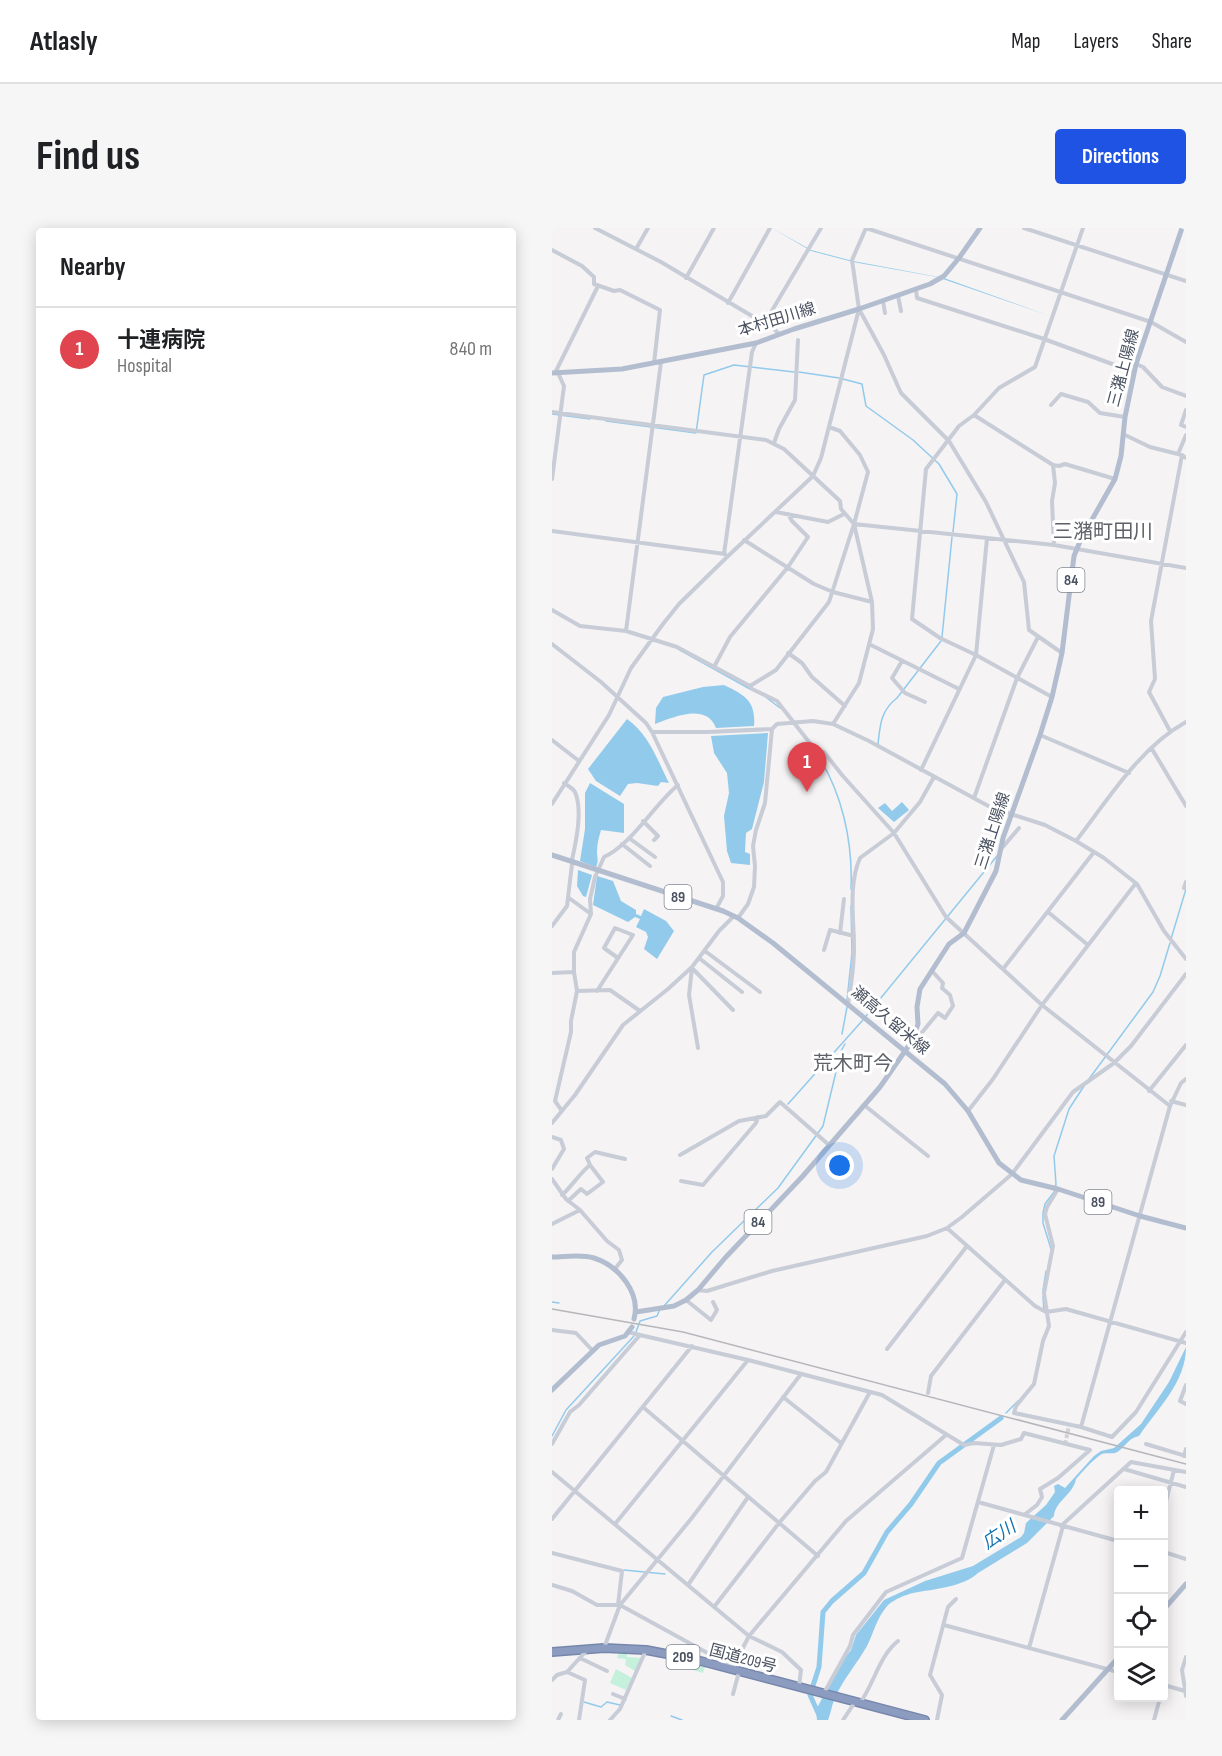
<!DOCTYPE html>
<meta charset="utf-8">
<style>
:root{--surface:#fff;--page:#f6f6f6;--text:#202124;--muted:#757577;--line:#e0e0e0;--accent:#1e53e3}
body{margin:0;font-family:"Sofia Sans Condensed","Noto Sans JP",sans-serif;background:var(--page);color:var(--text)}
.controls{position:absolute;right:18px;bottom:18px;display:grid;overflow:hidden;border-radius:6px;box-shadow:0 3px 15px #0003}
.controls button{width:54px;height:54px;display:grid;place-items:center;padding:0;border:0;border-bottom:2px solid var(--line);background:var(--surface);color:var(--text);font:30px sans-serif}
.you{position:absolute;left:288px;top:938px;width:21px;height:21px;margin:-15px;border:4px solid #fff;border-radius:50%;background:#1a73e8;box-shadow:0 0 0 9px #1a73e833}
.badge{display:grid;place-items:center;width:39px;height:39px;border-radius:50%;background:var(--accent);color:#fff;font-size:20px;font-weight:700}
.pin{position:absolute;translate:-50% -50px;filter:drop-shadow(0 2px 3px #0008)}
.pin::after{content:'';position:absolute;top:32px;width:21px;height:18px;background:inherit;clip-path:polygon(0 0,100% 0,50% 100%)}
.list{margin:0;padding:0;list-style:none}
h2{display:flex;justify-content:space-between;align-items:center;height:78px;margin:0;padding:0 24px;font-size:26px}
h2 small{font-size:20px;font-weight:400;color:var(--muted)}
.list li{display:grid;grid-template-columns:39px 1fr auto;gap:18px;align-items:center;box-sizing:border-box;height:84px;padding:0 24px;border-top:2px solid var(--line)}
.list b{display:block;font-size:22px;white-space:nowrap}
.list p{margin:0;font-size:20px;white-space:nowrap;color:var(--muted)}
.list em{font-size:20px;font-style:normal;color:var(--muted)}
.icon{flex:none;width:33px;height:33px;fill:none;stroke:currentColor;stroke-width:2;stroke-linecap:round;stroke-linejoin:round}
.map{position:relative;flex:none;width:634px;height:1492px;overflow:hidden;border-radius:6px}
header{display:flex;align-items:center;gap:36px;box-sizing:border-box;height:84px;padding:0 30px;background:var(--surface);border-bottom:2px solid var(--line)}
header strong{font-size:28px}
nav{display:flex;gap:33px;margin-inline-start:auto;font-size:21px}
.intro{display:flex;align-items:center;justify-content:space-between;box-sizing:border-box;height:144px;padding:0 36px}
h1{margin:0;font-size:42px}
.button{padding:15px 27px;border-radius:6px;background:var(--accent);color:#fff;font-size:21px;font-weight:700}
main{display:flex;gap:36px;padding:0 36px}
aside{flex:1;background:var(--surface);border-radius:6px;box-shadow:0 3px 15px #0003}
.map>svg:first-child{display:block}
.green{fill:#c4f0dc}
.water{fill:#92caec}
.lines{fill:none;stroke-linecap:round;stroke-linejoin:round}
.stream{stroke:#92caec;stroke-width:1.5}
.river{stroke:#92caec;stroke-width:5}
.minor-tunnel{stroke:#d3d3d6;stroke-width:4;stroke-dasharray:4 2;stroke-linecap:butt}
.highway-casing{stroke:#7787ac;stroke-width:10}
.minor{stroke:#c7ccd7;stroke-width:4}
.major{stroke:#b3bdd0;stroke-width:5}
.highway{stroke:#8c9cc0;stroke-width:7}
.rail{stroke:#b5b7bd;stroke-width:1.5}
.labels{text-anchor:middle;dominant-baseline:central;stroke-width:6;stroke-linejoin:round;paint-order:stroke}
.shield{fill:#fff;stroke:#808690;stroke-width:1.5}
.shield-label{font-size:15px;font-weight:bold;fill:#4a5260}
.street-label{font-size:16px;fill:#4a5260;stroke:#fff}
.water-label{font-size:18px;font-style:italic;fill:#0f72af;stroke:#fff}
.quarter-label{font-size:20px;fill:#5f6168;stroke:#fff}
</style>
<header>
<strong>Atlasly</strong>
<nav><a>Map</a><a>Layers</a><a>Share</a></nav>
</header>
<div class="intro"><h1>Find us</h1><a class="button">Directions</a></div>
<main>
<aside>
<h2>Nearby<small></small></h2>
<ul class="list">
<li><span class="badge" style="background:#e0444e">1</span><div><b>十連病院</b><p>Hospital</p></div><em>840 m</em></li>
</ul>
</aside>
<div class="map">
<svg width="634" height="1492" viewBox="0 0 634 1492">
<rect width="100%" height="100%" fill="#f5f3f3"/>
<path class="green" d="M67,1424h8v5l14,1 -6,13 -10,-6 1,-6 -9,-1z
M129,1433l24,6 -2,6 -24,-7z
M64,1441l16,9 -6,12 -16,-7z"/>
<path class="water" d="M220,0l39,22 42,11 91,17 106,38 -113,-39 -84,-15 -42,-11z
M172,457c21,10 32,16 30,41l-38,2c-10,-26 -44,-10 -61,-4l1,-16 7,-11 40,-10z
M75,491c21,14 31,42 42,64l-8,-1 -3,4 -21,-3 -9,1 -8,12 -24,-15 -8,-12z
M216,505l-4,49 -12,47 -6,4 -1,19 5,2v11l-19,-2 -4,-12 -3,-35 5,-23 -2,-20 -13,-20 -3,-17z
M38,555l34,21v29l-23,-3c-2,7 -4,14 -4,21 0,7 2,9 -1,16l-16,-6 5,-32v-36z
M350,574l7,8 -15,12 -16,-14 7,-5 7,8z
M26,642l14,5 -6,22 -3,-1 -6,-10z
M45,648l16,5 8,20 15,9v4l5,2 3,-7 22,12 8,10 -17,28 -13,-10 4,-12 -2,-5 -10,-5 4,-8 -5,-2 -7,5 -35,-17z
M634,1119c0,35 -28,61 -47,89 -12,2 -15,14 -24,17 -4,1 -10,-1 -15,2 -8,6 -17,16 -24,24 -3,16 -21,22 -22,37l-27,27 -49,30c-15,14 -44,16 -65,20 -8,2 -18,6 -25,12 -11,12 -14,27 -21,41 -10,18 -24,33 -32,52 -3,6 -4,15 -7,22h-11l-1,-10 24,-46 11,-14 5,-15 28,-35 41,-19 48,-15 48,-29 3,-4 2,-10 20,-18 9,-13 -1,-6 4,-2 7,4 29,-32 7,-5 13,-3 27,-24 28,-42z"/>
<g class="lines">
<path class="stream" d="M247,144l40,6
M291,151l19,5 4,22 47,34 26,24 18,30 -4,38
M0,186l38,5
M54,193l90,12 8,-58 30,-10 60,7
M390,409l10,-100
M126,421l72,40
M215,470l13,10
M326,516c2,-19 3,-34 19,-46l44,-57
M263,523c27,40 38,90 36,138
M619,711l15,-50
M295,772l5,-47 -1,-47
M290,806l5,-27
M537,851l64,-87 7,-16 10,-33
M236,876l74,-83 135,-165
M499,1021l-8,-26v-10l2,-9 9,-12 2,-8 -2,-28 15,-47 15,-23
M491,1062l3,-19
M491,1069l1,14
M0,1074l7,1
M112,1078l48,-54 66,-64 45,-62 18,-75 4,-7
M84,1104l4,-11 17,-5 3,-7
M454,1185l12,-12
M0,1208l14,-26 68,-74
M72,1342l41,4
M269,1389l2,1
M32,1474l17,5 6,-5 13,3
M119,1488l11,4"/>
<path class="river" d="M267,1487l-9,-20 9,-28 4,-55 9,-11 32,-28 23,-41 24,-28 28,-41 62,-45"/>
<path class="minor-tunnel" d="M513,1216l4,-18"/>
<defs>
<path id="highway" d="M0,1424l52,-4 42,2 47,9 232,61"/>
</defs>
<use href="#highway" class="highway-casing"/>
<path class="minor" d="M43,0l66,34 113,67 5,5
M314,0l-14,32 7,49 25,46 17,38 48,48 37,61 38,80 5,48 33,23
M314,0l285,94 35,20
M472,0l162,53
M84,21l12,-21
M0,22l30,16 12,11v7l20,7 6,-1 40,20 -6,53
M134,50l28,-50
M364,62l1,8 127,41 90,33
M346,68l3,15
M331,73l2,12
M176,75l42,-75
M212,96l57,-96
M584,136l7,3 19,20 24,9
M3,145l43,-87
M499,177l10,-11 27,8 12,11 25,4
M634,182l-5,15 5,2
M0,184l214,28 18,9 56,52 1,8 13,15 18,78 1,27 -14,54 -26,41
M422,187l79,50 6,1 6,-2 50,15
M571,206l27,13 32,8 4,3
M222,215l5,-14 16,-29 3,-60
M626,226l8,-19
M501,237l2,18 -3,18 2,44
M0,251l12,-93 -6,-13
M224,284l52,10 16,-8
M302,296l200,21 132,23
M0,303l173,23
M192,312l70,44 19,8 39,10
M172,326l28,-202 4,-9
M0,382l28,16 46,5 51,16 73,39 2,3 25,12 39,50 8,1 18,23 52,58 52,84 96,88 128,101
M74,403l35,-269
M0,416l49,38 45,41 6,9 71,150v14l-7,13
M317,416l90,45
M236,425l14,10 10,14 33,29
M350,433l-10,17 13,15 20,9
M162,439l16,-30 58,-70 20,-30 -16,-16 -4,-7
M198,458l26,-16 53,-68 25,-78 14,-52 -8,-17 -20,-24 -11,-4
M500,469l-76,-42 -36,-17 -28,-19 14,-150 33,-43 15,-11 25,-27 36,-21 48,-139
M618,503l-21,-39 6,-13 -4,-58 31,-166
M100,504h56l64,-3 5,-5 36,-3 20,3 36,17 123,67 53,17 31,16 28,17 33,26 27,47 22,28
M488,507l89,38
M0,512l27,21
M600,521l34,57
M369,542l55,-115 11,-117
M12,555c4,3 9,5 11,9 8,18 1,50 -3,68
M422,570l43,-120 21,-41
M0,576l57,-89 22,-47 32,-44 16,-20 48,-47 86,-81 8,-18 38,-149
M91,593l15,15 -4,4
M77,610l26,19
M524,613c32,-41 63,-93 110,-119
M70,616l28,22
M450,620l17,-20
M632,660l2,-6
M17,670l22,16
M496,684l40,33
M186,690l10,-14 6,-17 1,-21 -2,-20 3,-16 9,-27 7,-74
M0,698l15,-20 5,-42
M288,705l4,-34
M272,722l6,-20 24,6
M153,723l55,41
M147,730l43,34
M140,740l-3,27 9,53
M140,740l41,42
M451,741l91,-117
M0,745l22,-1
M25,763l33,-1 30,21
M45,763l36,-56 -18,-7 -11,20 14,10
M296,776c3,-18 6,-38 6,-56 0,-29 -6,-63 6,-90l34,-25 26,-31 14,-25
M362,809l5,-1 19,-23 7,5 8,-12 -3,-11 -8,-7 1,-5 -11,-12
M597,863l37,-46
M619,873l15,4
M312,877l64,51
M10,883l-7,-10 16,-69v-11l6,-30 -3,-19v-20l17,-38 -1,-15 5,-22 9,-20c27,-12 50,-52 74,-72
M416,883l25,-32 49,-74 94,-122
M0,895l23,-28 48,-70 45,-36 24,-22 27,-36 15,-15
M0,909l9,3 3,9 -12,20
M128,927l59,-34 27,-5 14,-14 49,43
M38,937l-3,-7 8,-6 30,7
M0,951l14,20 14,11 27,31 12,9 3,10 -8,10
M129,953l22,4 53,-62 2,-6
M506,961l-11,18 -2,7 8,32 -9,47 5,33 -6,15 -9,43 -18,22 -2,7 67,14 31,10 24,-25 50,-80
M10,967c11,-10 17,-21 28,-30l13,17 -16,12 -6,-5 -13,12
M0,996l28,-14
M395,1000l88,78 11,6 20,-3 120,34
M146,1062l9,1 65,-20 155,-35 20,-8 15,-11 50,-43 61,-82 41,-29 17,-17 55,-72
M134,1072l25,20 6,-10 -4,-8
M0,1102l24,3 17,18
M76,1104l12,3
M335,1121l80,-103
M634,1157l-6,16 6,3
M376,1165l3,-17 74,-96
M231,1169l58,46
M91,1179l175,149
M529,1199l89,-321 11,-23 5,-4
M0,1216l18,-32 9,-7 61,-70 108,25 134,35 82,50 10,-2 27,2 20,-6 3,-6 66,17 -32,28 -18,11 2,8 -5,8 -13,10
M594,1216l40,12
M632,1228l2,-7
M572,1241l62,18
M0,1244l197,164 33,16 19,18 -2,16
M426,1274l140,39
M612,1281l10,-39
M0,1291l140,-173
M63,1296l133,-164
M509,1298l70,-64 55,10
M612,1324l22,7
M0,1325l70,18 -4,34
M0,1357l20,6 25,14h23l113,62
M136,1357l60,-88
M162,1379l65,-84 36,-42 11,-9 44,-80
M392,1397l174,47
M52,1420l16,-43 71,-86 110,-145
M477,1420l34,-122
M634,1429l-4,13 4,26
M28,1430l27,13
M180,1441l17,-33 97,-115 100,-86
M15,1444l18,8 -6,40
M0,1452l5,-5 10,-3 20,-22
M612,1457l21,6
M272,1465l26,-47 3,-11 33,-43 76,-34 32,-113
M61,1466l12,5
M181,1466l6,-22
M308,1475c14,-19 19,-47 38,-62
M6,1492l3,-6
M58,1492l10,-11 26,-59
M291,1492l12,-18
M385,1492l5,-25 -12,-20 18,-68 8,-8
M602,1492l6,-22"/>
<path class="major" d="M0,145l70,-4 134,-26 38,-14 65,-20 71,-25 14,-8 15,-18 21,-30
M0,627l171,56 15,7 35,25 172,141 23,27 31,52 22,17 37,9 82,27 46,12
M0,1029c13,0 29,-3 42,1 25,8 47,35 40,61
M84,1084l38,-6 12,-6 12,-10 27,-32 77,-81 78,-90 32,-46 6,-17 -1,-17 3,-18 29,-45 15,-11 32,-62 7,-33 37,-103 12,-38 10,-44 12,-97 7,-17 34,-60 6,-23 4,-39 11,-53 46,-136
M0,1162l47,-45 26,-9 7,-9
M612,1381l22,-25
M510,1492l56,-62"/>
<use href="#highway" class="highway"/>
<path class="rail" d="M0,1081l131,23 503,132"/>
</g>
<g class="labels">
<g class="shield">
<rect x="505.5" y="340" width="27" height="24" rx="4.5"/>
<rect x="112.5" y="657" width="27" height="24" rx="4.5"/>
<rect x="532.5" y="962" width="27" height="24" rx="4.5"/>
<rect x="192.5" y="982" width="27" height="24" rx="4.5"/>
<rect x="114.5" y="1417" width="33" height="24" rx="4.5"/>
</g>
<g class="shield-label">
<text x="519" y="352">84</text>
<text x="126" y="669">89</text>
<text x="546" y="974">89</text>
<text x="206" y="994">84</text>
<text x="131" y="1429">209</text>
</g>
<g class="street-label">
<text transform="translate(225 92) rotate(-17)">本村田川線</text>
<text transform="translate(572 140) rotate(-75)">三潴上陽線</text>
<text transform="translate(441 603) rotate(-72)">三潴上陽線</text>
<text transform="translate(338 793) rotate(40)">瀬高久留米線</text>
<text transform="translate(191 1431) rotate(15)">国道209号</text>
</g>
<g class="water-label">
<text transform="translate(447 1307) rotate(-33)">広川</text>
</g>
<g class="quarter-label">
<text x="551" y="304">三潴町田川</text>
<text x="301" y="836">荒木町今</text>
</g>
</g>
</svg>
<div class="controls">
<button>+</button>
<button>−</button>
<button><svg class="icon" aria-label="locate" viewBox="0 0 24 24"><circle cx="12" cy="12" r="6"/><path d="M12 2v4M12 18v4M2 12h4M18 12h4"/></svg></button>
<button><svg class="icon" aria-label="layers" viewBox="0 0 24 24"><path d="M12 4l9 5-9 5-9-5zM3 14l9 5 9-5"/></svg></button>
</div>
<div class="you"></div>
<div class="pin badge" style="left:255px;top:564px;background:#e0444e">1</div>
</div>
</main>
